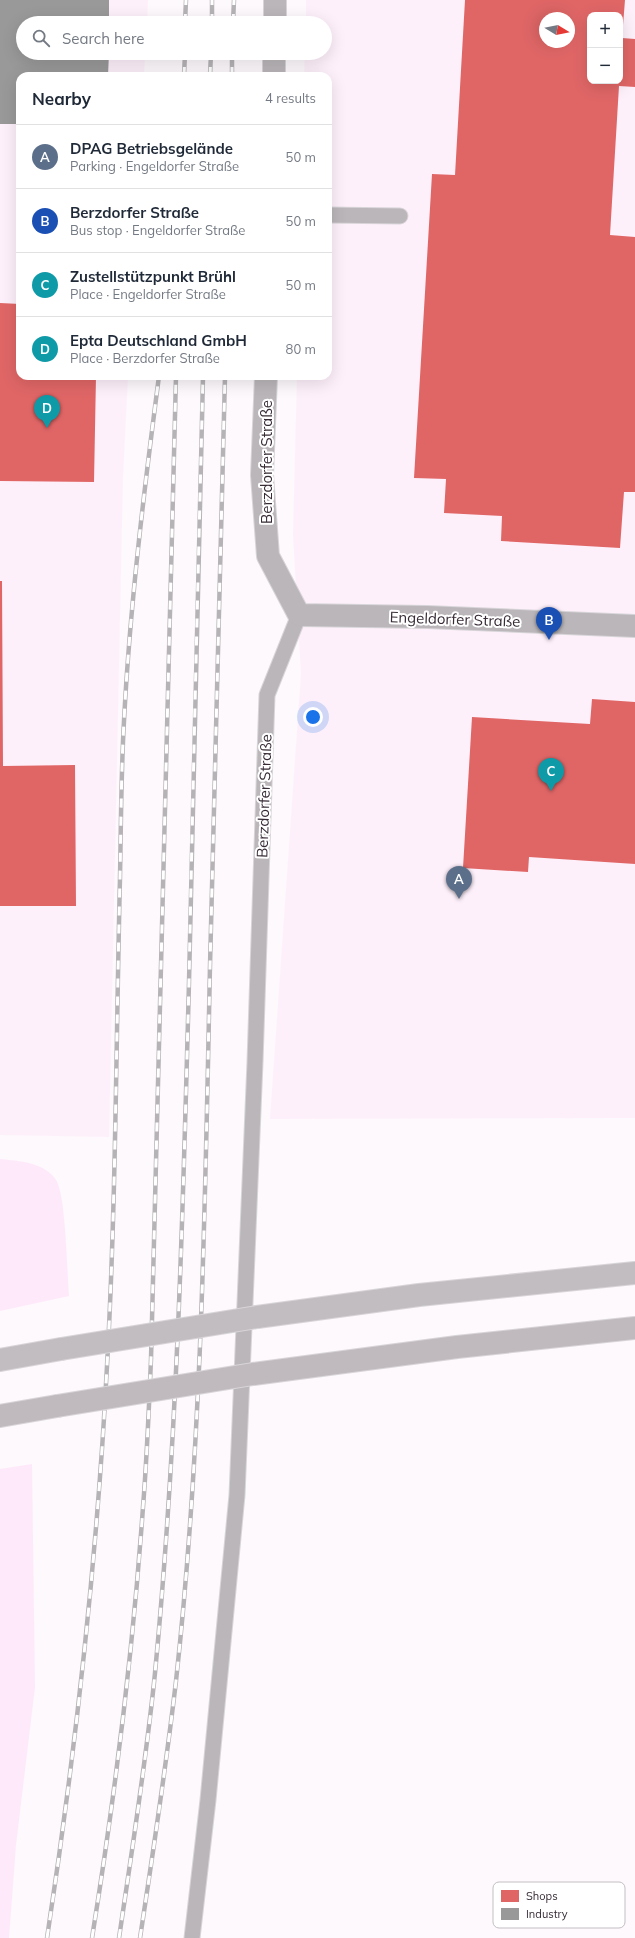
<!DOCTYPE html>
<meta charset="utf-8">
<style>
:root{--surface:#fff;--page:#f2f2f3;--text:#1f2937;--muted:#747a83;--line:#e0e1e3;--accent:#7c737b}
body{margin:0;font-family:Mulish,sans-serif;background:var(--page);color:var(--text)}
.controls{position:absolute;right:12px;top:12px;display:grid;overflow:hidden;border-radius:8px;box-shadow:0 4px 16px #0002}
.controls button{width:36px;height:36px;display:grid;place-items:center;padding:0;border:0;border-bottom:1px solid var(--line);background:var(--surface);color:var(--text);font:20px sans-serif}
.compass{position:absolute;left:539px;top:12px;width:36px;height:36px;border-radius:50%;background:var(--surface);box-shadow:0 4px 16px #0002;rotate:100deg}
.you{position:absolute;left:313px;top:717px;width:14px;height:14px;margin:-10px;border:3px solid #fff;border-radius:50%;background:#1a73e8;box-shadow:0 0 0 6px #1a73e833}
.badge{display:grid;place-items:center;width:26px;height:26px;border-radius:50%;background:var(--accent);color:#fff;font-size:13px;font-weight:700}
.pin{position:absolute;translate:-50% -33px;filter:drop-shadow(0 1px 2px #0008)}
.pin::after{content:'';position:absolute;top:21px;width:14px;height:12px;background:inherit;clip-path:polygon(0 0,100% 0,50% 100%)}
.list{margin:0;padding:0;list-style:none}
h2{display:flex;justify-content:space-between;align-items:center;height:52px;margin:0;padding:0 16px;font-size:17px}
h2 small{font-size:13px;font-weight:400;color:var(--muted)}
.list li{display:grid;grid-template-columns:26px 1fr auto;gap:12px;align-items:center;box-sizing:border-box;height:64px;padding:0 16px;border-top:1px solid var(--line)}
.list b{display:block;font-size:15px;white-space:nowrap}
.list p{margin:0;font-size:13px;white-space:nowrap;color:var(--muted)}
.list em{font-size:13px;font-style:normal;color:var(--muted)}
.icon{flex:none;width:22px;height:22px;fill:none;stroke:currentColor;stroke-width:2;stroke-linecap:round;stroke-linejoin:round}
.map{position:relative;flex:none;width:635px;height:1938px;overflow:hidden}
.search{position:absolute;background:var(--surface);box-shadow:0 4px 16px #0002;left:16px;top:16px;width:316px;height:44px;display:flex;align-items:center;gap:10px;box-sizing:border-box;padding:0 14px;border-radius:22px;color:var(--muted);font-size:15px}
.panel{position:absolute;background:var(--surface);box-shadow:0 4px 16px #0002;left:16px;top:72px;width:316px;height:308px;border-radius:12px}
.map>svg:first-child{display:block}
.built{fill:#fef0fb;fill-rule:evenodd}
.green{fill:#fee9fb}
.shops{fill:#e06666;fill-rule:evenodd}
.industry{fill:#999}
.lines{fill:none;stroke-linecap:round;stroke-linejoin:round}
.service-casing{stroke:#d8d5d8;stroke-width:17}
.minor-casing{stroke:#d8d5d8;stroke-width:24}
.trunk-casing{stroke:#d8d5d8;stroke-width:24}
.motorway-casing{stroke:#d8d5d8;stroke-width:24}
.service{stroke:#bab6b9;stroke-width:15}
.minor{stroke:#bab6b9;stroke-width:22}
.trunk{stroke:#c0babe;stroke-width:22}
.motorway{stroke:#c2bdc0;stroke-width:22}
.rail-casing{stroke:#b6b3b6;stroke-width:4.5}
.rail{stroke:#fff;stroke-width:3;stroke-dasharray:9;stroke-linecap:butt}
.trunk-bridge-casing{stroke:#d8d5d8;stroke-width:24;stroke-linecap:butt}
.motorway-bridge-casing{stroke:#d8d5d8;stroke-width:24;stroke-linecap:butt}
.trunk-bridge{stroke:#c0babe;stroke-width:22}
.motorway-bridge{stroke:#c2bdc0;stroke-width:22}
.labels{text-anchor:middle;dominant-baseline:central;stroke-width:4;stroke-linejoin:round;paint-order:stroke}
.street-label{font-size:15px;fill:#362b35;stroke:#fff}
.key{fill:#fff;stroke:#c3bfc2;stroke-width:1}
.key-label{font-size:11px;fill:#362b35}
</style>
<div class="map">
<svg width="635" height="1938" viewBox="0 0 635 1938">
<rect width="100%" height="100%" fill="#fdf9fc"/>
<path class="built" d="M0,0h148l-1,23h-124v30h122l-1,23h-124v300h108l-5,100 -14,661 -109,-2z
M306,0h329v1118l-365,1 31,-445 -8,-140 4,-158h31v-300h-24l1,-23h20v-30h-19zM590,15h30v66h-30zM545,18h24v24h-24z"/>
<path class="green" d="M0,1159c19,2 44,3 56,21 10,15 11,93 13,116l-69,15z
M32,1464l3,223 -19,158 -7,93h-9v-469z"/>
<path class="shops" d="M465,0h160l-3,38 13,1v48l-16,-1 -9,149 25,2v255h-11l-4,56 -119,-7 1,-25 -58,-3 2,-34 -32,-1 18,-304 23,1zM590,15h30v66h-30zM545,18h24v24h-24z
M0,303l20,1v72h76l-2,106 -94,-1z
M0,581h2l1,185 72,-1 1,141h-76z
M592,699l43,3v162l-106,-7 -1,15 -65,-4 9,-151 118,7z"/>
<path class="industry" d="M0,0h109v23h-86v30h86l-1,23h-88v48h-20z"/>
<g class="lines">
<defs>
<path id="service" d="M328,215l72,1
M192,1938l16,-138 29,-305 18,-433 12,-367 32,-80"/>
<path id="minor" d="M275,23v-23
M274,76v-23
M266,376l-4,99 6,81 31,59 128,2 208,9"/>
<path id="trunk" d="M253,1374l204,-27 178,-19
M0,1416l57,-10"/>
<path id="motorway" d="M257,1317l162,-22 216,-22
M0,1360l61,-11"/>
</defs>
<use href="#service" class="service-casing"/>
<use href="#minor" class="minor-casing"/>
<use href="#trunk" class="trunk-casing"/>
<use href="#motorway" class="motorway-casing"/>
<use href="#service" class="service"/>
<use href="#minor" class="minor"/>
<use href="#trunk" class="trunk"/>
<use href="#motorway" class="motorway"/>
<defs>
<path id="rail" d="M185,23l1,-23
M212,23v-23
M233,23l1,-23
M184,76l1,-23
M210,76l1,-23
M232,76v-23
M47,1938c29,-190 50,-379 60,-572 9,-162 9,-325 13,-488 1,-52 1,-105 4,-157 6,-116 20,-230 35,-345
M92,1938c23,-143 41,-287 51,-431 4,-50 6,-99 8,-148l25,-983
M119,1938c13,-88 27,-176 36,-265 22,-230 28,-460 34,-691 4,-202 9,-404 14,-606
M140,1938c13,-85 26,-171 36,-257 26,-237 29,-477 34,-715 5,-197 10,-393 15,-590"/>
</defs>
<use href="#rail" class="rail-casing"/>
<use href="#rail" class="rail"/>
<defs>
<path id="trunk-bridge" d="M57,1406l196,-32"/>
<path id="motorway-bridge" d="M61,1349l196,-32"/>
</defs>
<use href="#trunk-bridge" class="trunk-bridge-casing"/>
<use href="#motorway-bridge" class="motorway-bridge-casing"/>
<use href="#trunk-bridge" class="trunk-bridge"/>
<use href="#motorway-bridge" class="motorway-bridge"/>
</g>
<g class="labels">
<g class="street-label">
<text transform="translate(266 462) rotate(-90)">Berzdorfer Straße</text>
<text transform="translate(455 619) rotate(2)">Engeldorfer Straße</text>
<text transform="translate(264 796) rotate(-88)">Berzdorfer Straße</text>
</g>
</g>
<rect x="493" y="1882" width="132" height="46" rx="6" class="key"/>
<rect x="501" y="1890" width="18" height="12" fill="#e06666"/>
<rect x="501" y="1908" width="18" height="12" fill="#999"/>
<g class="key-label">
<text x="526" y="1900">Shops</text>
<text x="526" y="1918">Industry</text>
</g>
</svg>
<div class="controls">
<button>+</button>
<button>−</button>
</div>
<svg class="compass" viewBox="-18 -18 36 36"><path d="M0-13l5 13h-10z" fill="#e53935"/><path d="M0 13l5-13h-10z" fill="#747a83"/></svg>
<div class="you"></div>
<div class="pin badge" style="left:459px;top:899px;background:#5c6f8a">A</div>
<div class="pin badge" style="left:549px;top:640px;background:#1a4fb4">B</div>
<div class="pin badge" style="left:551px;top:791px;background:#0f9aa8">C</div>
<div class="pin badge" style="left:47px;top:428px;background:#0f9aa8">D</div>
<div class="search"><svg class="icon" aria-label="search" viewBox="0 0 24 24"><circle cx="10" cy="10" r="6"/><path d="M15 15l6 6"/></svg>Search here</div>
<section class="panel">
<h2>Nearby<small>4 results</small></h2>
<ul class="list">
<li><span class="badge" style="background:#5c6f8a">A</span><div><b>DPAG Betriebsgelände</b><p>Parking · Engeldorfer Straße</p></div><em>50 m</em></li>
<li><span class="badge" style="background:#1a4fb4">B</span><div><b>Berzdorfer Straße</b><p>Bus stop · Engeldorfer Straße</p></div><em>50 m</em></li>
<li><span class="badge" style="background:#0f9aa8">C</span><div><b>Zustellstützpunkt Brühl</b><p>Place · Engeldorfer Straße</p></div><em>50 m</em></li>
<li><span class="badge" style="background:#0f9aa8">D</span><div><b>Epta Deutschland GmbH</b><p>Place · Berzdorfer Straße</p></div><em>80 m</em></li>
</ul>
</section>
</div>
